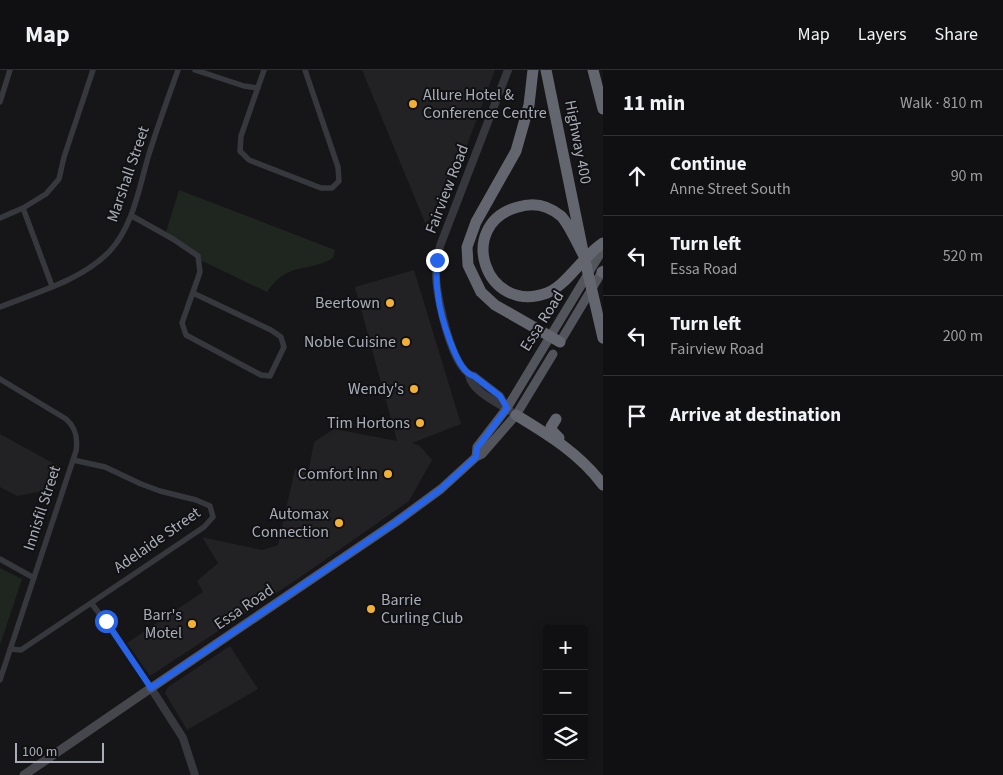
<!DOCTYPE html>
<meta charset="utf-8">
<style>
:root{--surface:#101012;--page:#1e1e20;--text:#f1f3f6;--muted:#9c9d9f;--line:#303032}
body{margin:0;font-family:"Source Sans 3",sans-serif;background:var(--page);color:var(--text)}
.controls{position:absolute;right:15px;bottom:15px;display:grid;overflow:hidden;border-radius:5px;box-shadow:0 2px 12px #0003}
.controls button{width:45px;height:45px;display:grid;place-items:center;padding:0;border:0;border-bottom:1px solid var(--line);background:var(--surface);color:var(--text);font:25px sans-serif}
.scale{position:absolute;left:15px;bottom:12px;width:89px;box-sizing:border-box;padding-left:5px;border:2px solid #a8adb8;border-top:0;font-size:14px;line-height:18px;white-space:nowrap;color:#a8adb8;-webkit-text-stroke:4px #111113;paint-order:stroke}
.stop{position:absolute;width:15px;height:15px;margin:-11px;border:4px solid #2563eb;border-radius:50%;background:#fff}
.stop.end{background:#2563eb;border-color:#fff;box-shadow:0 1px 5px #0008}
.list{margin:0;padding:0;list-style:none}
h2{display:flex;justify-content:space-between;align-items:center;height:65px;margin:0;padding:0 20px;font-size:21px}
h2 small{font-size:16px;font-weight:400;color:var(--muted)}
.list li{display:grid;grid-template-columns:32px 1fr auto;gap:15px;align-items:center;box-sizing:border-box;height:80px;padding:0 20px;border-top:1px solid var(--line)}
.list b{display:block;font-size:19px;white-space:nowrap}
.list p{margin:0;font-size:16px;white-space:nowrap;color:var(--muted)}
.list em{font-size:16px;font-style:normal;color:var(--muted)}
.icon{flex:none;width:28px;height:28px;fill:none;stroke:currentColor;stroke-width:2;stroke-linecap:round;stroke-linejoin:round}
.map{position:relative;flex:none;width:603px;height:705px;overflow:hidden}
header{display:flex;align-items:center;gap:30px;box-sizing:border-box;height:70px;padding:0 25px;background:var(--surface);border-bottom:1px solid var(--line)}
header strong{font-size:24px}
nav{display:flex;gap:28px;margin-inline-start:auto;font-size:18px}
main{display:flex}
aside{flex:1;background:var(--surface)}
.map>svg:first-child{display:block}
.built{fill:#222225}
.green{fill:#1e261f}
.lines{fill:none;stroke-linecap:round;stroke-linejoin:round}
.minor{stroke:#37383d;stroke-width:5.5}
.tertiary{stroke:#37383d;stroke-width:8}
.secondary{stroke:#45474d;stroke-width:9}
.primary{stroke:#53555c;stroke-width:9}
.motorway{stroke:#63666e;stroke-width:11}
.route{stroke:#2563eb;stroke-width:6}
.poi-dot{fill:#f2b134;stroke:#111113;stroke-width:2}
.labels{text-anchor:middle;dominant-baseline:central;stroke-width:4;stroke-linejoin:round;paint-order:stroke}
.poi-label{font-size:16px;fill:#a8adb8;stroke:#111113;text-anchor:end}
.street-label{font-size:16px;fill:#a8adb8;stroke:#111113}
</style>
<header>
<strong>Map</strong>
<nav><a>Map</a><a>Layers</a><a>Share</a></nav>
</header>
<main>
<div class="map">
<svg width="603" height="705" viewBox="0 0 603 705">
<rect width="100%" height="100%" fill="#161618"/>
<path class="built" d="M362,0h133l-29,78 -40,77z
M414,200l47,154 -49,19 7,2 13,15 -23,41 -110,77 -149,98 -23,-33 76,-51 -6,-11 21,-18 -16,-26 60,13 16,-5 17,-76 13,4 6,-31 20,-13 63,12 -42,-154z
M0,364l62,34 -7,21 -38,7 -17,-9z
M230,576l28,43 -71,41 -22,-37 3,-6z"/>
<path class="green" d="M179,120l156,60 -2,8c-27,16 -44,2 -66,34l-69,-33 -32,-27z
M0,498l22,11 -22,66z"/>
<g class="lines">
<path class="minor" d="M195,0l49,16 14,2
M264,0l-23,66 -1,15 9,9 72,28h11l7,-7 -1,-14 -33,-97
M0,32l10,-32
M23,138l29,78
M132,146l41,23 25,17 2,16 -18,51 4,12 75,40 9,1 14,-29 -3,-10 -10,-7 -78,-37
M0,148l23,-10 23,-14 13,-15 5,-22 29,-87
M0,237c37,-15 80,-26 109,-55 25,-27 30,-65 40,-98 9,-29 19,-56 29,-84
M0,309l66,40c10,9 12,19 10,32l-76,229
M0,489l34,19
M92,534l13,17 46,67
M10,579l11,1 183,-123 9,-10 -3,-11 -14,-6 -36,-9 -19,-7 -36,-17 -32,-7"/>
<path class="tertiary" d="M469,305c3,18 34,30 47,40
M507,338l-7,-12 -26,-20c-22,-4 -37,-78 -38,-99 0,-10 2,-20 4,-31l68,-176
M151,618l32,50 12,37"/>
<path class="secondary" d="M24,705l127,-87"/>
<path class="primary" d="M560,272l43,-72
M476,387l1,-10 30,-39 96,-159
M151,618l245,-166 45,-33 35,-32 6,-3 34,-39 37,-61"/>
<path class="motorway" d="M533,0l-4,35 -13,46 -40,71 -9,25 1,18 13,27 14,13 65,37
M546,0l38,186 19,82
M593,0l10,39
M584,186c-6,-11 -15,-32 -23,-40 -12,-10 -27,-14 -43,-9 -63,17 -33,109 29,86 19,-7 37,-38 56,-50
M602,202h1
M516,345c33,20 64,39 87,70
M556,349l-5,8 2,5 6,6"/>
</g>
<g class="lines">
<path class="route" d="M106,551l45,67 245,-166 45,-33 35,-32 1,-9 30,-40 -7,-12 -26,-20c-18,-3 -34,-63 -36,-81 -2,-12 -2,-23 -1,-35"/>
</g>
<g class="poi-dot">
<circle cx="413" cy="34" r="5"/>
<circle cx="390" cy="233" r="5"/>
<circle cx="406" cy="272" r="5"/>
<circle cx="414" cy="319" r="5"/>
<circle cx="420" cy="353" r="5"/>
<circle cx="388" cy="404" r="5"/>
<circle cx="339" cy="453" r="5"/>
<circle cx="371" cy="539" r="5"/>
<circle cx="192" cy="554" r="5"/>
</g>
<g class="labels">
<g class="poi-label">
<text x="423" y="25" text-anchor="start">Allure Hotel &amp;<tspan x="423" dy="18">Conference Centre</tspan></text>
<text x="380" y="233">Beertown</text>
<text x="396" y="272">Noble Cuisine</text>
<text x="404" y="319">Wendy's</text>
<text x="410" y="353">Tim Hortons</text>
<text x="378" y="404">Comfort Inn</text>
<text x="329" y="444">Automax<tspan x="329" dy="18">Connection</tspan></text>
<text x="381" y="530" text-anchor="start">Barrie<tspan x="381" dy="18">Curling Club</tspan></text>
<text x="182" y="545">Barr's<tspan x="182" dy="18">Motel</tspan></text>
</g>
<g class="street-label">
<text transform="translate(578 72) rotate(79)">Highway 400</text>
<text transform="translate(128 104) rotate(-71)">Marshall Street</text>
<text transform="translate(447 119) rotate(-69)">Fairview Road</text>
<text transform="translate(542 251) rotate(-58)">Essa Road</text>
<text transform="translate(42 438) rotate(-72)">Innisfil Street</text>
<text transform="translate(157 470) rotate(-35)">Adelaide Street</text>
<text transform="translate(244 537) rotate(-34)">Essa Road</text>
</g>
</g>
</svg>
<div class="controls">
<button>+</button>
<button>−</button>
<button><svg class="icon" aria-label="layers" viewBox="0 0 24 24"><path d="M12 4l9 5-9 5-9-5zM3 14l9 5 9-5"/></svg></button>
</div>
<div class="scale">100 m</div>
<div class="stop" style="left:106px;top:551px"></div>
<div class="stop end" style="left:437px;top:190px"></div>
</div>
<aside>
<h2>11 min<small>Walk · 810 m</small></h2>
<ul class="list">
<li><svg class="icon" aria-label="ahead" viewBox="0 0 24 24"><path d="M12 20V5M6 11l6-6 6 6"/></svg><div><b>Continue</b><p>Anne Street South</p></div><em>90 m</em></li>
<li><svg class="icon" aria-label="left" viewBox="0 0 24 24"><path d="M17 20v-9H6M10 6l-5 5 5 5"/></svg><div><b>Turn left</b><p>Essa Road</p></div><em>520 m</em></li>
<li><svg class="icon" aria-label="left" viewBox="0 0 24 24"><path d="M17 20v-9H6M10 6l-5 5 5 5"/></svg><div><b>Turn left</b><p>Fairview Road</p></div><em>200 m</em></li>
<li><svg class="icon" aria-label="arrive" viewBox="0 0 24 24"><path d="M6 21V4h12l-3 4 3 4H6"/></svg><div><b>Arrive at destination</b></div></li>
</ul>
</aside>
</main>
